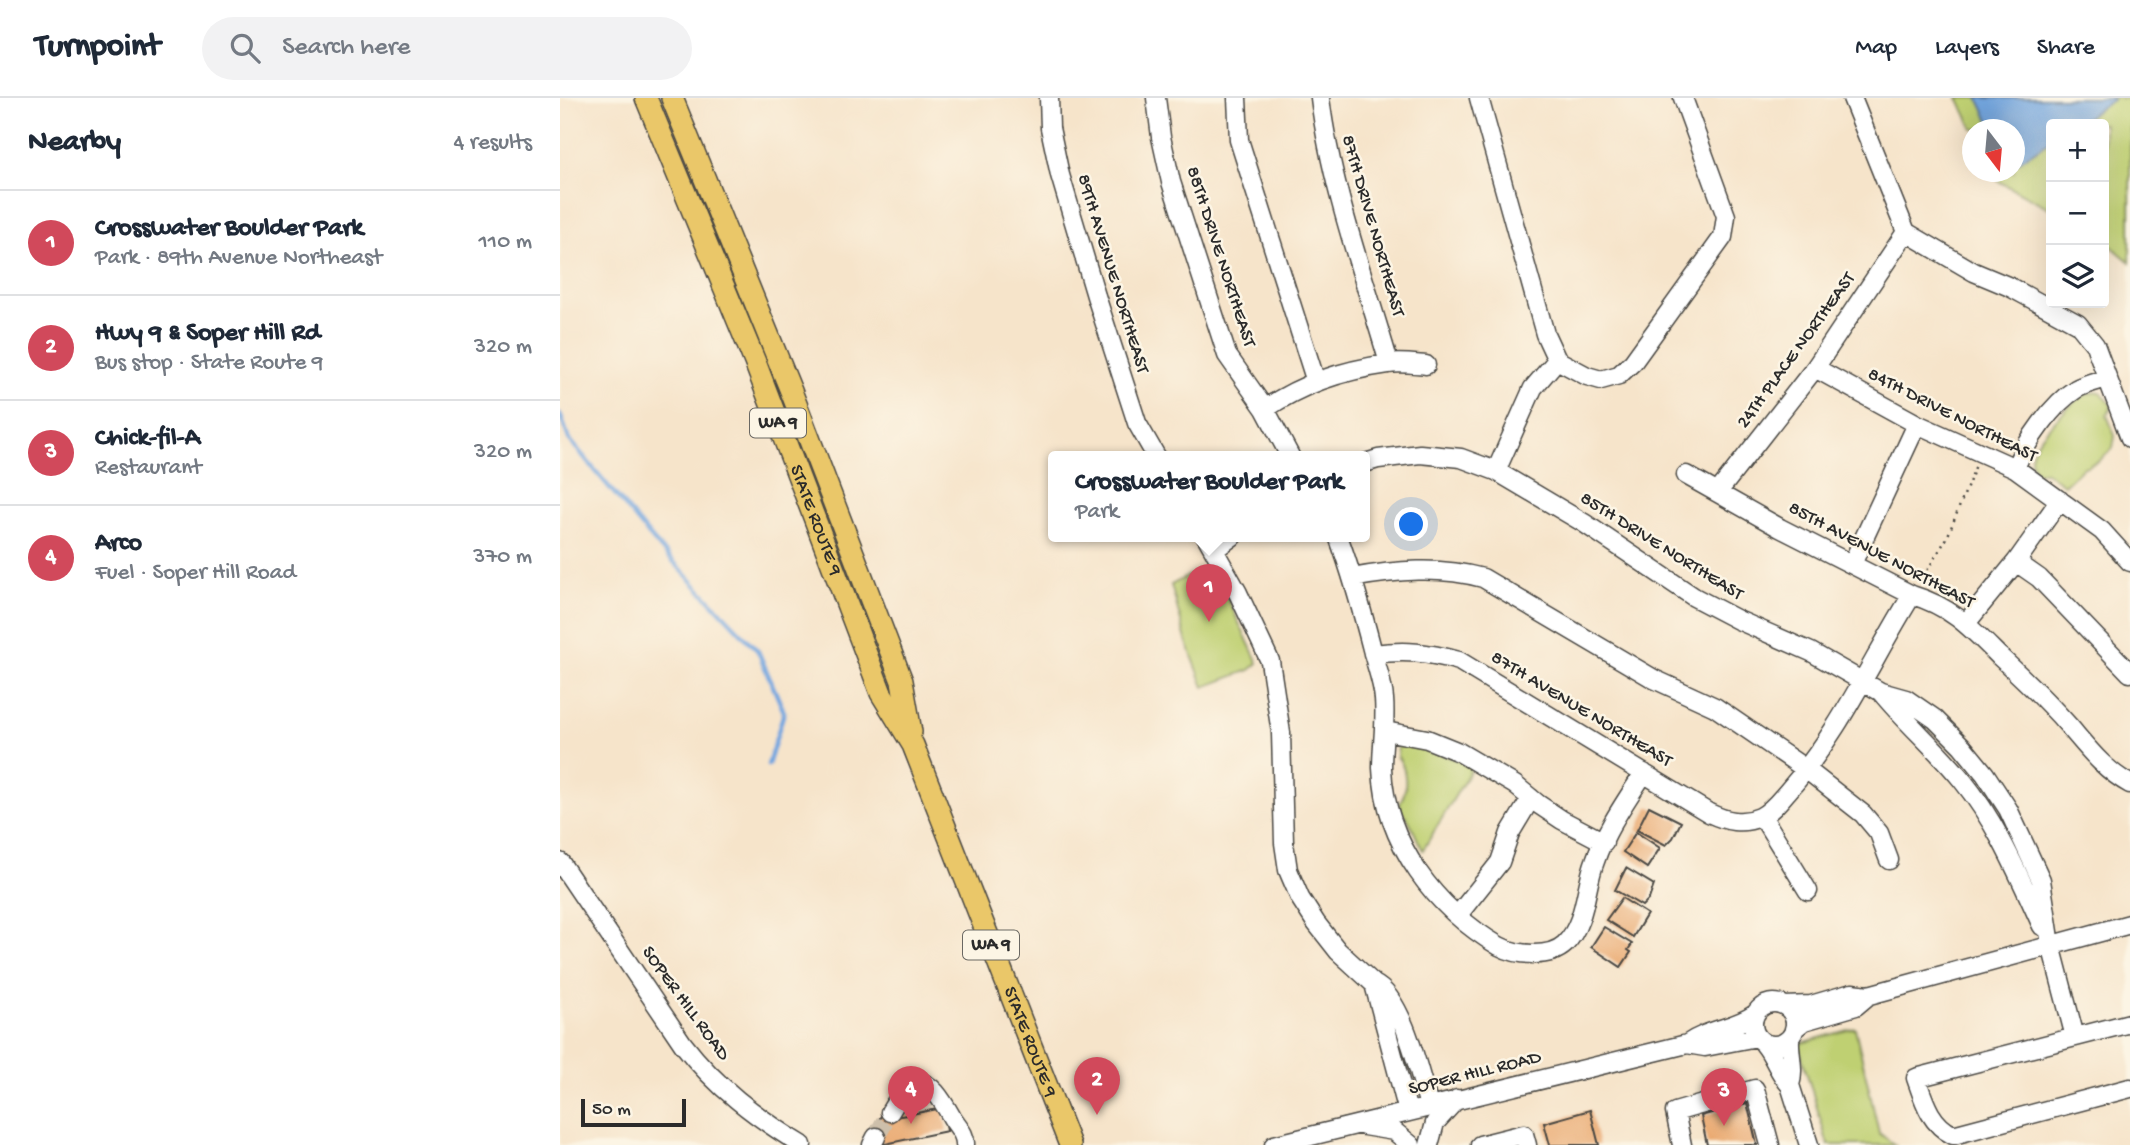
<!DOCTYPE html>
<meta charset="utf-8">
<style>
:root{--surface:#fff;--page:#f2f2f3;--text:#1f2937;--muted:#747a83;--line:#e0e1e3;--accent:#d1495b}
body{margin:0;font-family:"Gochi Hand",sans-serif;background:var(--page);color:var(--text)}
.controls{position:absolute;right:21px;top:21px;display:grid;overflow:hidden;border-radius:7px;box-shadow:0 7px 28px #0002}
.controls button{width:63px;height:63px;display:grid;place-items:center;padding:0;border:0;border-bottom:2px solid var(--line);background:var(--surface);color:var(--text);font:35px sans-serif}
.compass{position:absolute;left:1402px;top:21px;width:63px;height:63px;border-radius:50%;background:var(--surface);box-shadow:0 7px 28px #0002;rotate:164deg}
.scale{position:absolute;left:21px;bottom:18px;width:105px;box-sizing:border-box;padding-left:7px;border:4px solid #2b2b2b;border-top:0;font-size:19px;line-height:24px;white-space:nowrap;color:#2b2b2b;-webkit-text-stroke:5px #fcf5e5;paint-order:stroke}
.you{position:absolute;left:852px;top:427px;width:24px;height:24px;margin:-18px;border:5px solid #fff;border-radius:50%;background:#1a73e8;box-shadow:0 0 0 10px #1a73e833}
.badge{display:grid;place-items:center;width:46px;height:46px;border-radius:50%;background:var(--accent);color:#fff;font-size:23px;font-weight:700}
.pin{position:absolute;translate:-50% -58px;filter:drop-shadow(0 2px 4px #0008)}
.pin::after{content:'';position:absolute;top:37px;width:24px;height:21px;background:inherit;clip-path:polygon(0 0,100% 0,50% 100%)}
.popup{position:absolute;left:488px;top:353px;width:322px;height:91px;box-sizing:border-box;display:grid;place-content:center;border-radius:7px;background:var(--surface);filter:drop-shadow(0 2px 5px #0005);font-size:23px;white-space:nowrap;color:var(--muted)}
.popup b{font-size:26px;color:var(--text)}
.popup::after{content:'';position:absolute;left:50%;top:100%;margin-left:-14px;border:14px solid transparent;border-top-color:var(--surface)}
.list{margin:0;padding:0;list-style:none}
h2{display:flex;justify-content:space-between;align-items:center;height:91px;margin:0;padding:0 28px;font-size:30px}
h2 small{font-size:23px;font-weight:400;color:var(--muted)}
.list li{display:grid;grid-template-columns:46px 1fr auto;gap:21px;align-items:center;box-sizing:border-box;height:105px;padding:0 28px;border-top:2px solid var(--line)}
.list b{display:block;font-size:26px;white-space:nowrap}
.list p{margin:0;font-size:23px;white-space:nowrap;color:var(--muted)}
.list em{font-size:23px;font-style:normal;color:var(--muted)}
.icon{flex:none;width:38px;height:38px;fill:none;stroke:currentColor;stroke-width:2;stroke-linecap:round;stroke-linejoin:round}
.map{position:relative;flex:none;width:1570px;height:1047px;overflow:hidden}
header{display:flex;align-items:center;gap:42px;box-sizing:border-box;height:98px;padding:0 35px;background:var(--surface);border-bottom:2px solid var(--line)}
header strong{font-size:33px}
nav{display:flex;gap:38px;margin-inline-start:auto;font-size:24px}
.search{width:490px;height:63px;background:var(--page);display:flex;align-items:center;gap:18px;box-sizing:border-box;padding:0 24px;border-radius:38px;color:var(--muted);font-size:26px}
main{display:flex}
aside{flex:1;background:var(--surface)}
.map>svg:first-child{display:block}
.green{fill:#bfd072;stroke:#757e4e;stroke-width:2}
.water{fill:#73a6df;stroke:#4f6885;stroke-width:2}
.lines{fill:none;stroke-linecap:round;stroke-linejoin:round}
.stream{stroke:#73a6df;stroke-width:4.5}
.building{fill:#eaaa72}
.minor-tunnel{stroke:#cdbfaa;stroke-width:18;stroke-dasharray:18 9;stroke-linecap:butt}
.minor-casing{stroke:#494743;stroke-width:21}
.major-casing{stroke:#494743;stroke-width:24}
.path{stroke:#494743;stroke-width:2.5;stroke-dasharray:2 5;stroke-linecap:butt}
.minor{stroke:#fff;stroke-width:18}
.major{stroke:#eac769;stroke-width:21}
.labels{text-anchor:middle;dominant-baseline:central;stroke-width:5;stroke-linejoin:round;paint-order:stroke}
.shield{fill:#fcf5e5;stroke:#6a6863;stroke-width:2}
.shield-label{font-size:18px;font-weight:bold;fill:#2b2b2b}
.street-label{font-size:19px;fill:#2b2b2b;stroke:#fcf5e5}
</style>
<header>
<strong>Turnpoint</strong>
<div class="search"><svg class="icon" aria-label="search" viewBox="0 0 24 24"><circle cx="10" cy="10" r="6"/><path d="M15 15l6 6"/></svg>Search here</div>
<nav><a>Map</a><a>Layers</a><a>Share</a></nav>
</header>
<main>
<aside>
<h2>Nearby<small>4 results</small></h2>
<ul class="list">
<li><span class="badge">1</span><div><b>Crosswater Boulder Park</b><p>Park · 89th Avenue Northeast</p></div><em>110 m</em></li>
<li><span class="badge">2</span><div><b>Hwy 9 &amp; Soper Hill Rd</b><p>Bus stop · State Route 9</p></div><em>320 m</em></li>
<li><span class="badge">3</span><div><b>Chick-fil-A</b><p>Restaurant</p></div><em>320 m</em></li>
<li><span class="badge">4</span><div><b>Arco</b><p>Fuel · Soper Hill Road</p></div><em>370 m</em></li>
</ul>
</aside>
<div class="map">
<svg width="1570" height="1047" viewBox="0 0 1570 1047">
<rect width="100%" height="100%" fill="#fcf5e5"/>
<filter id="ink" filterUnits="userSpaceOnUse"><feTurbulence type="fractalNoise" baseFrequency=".0143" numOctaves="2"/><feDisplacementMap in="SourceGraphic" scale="14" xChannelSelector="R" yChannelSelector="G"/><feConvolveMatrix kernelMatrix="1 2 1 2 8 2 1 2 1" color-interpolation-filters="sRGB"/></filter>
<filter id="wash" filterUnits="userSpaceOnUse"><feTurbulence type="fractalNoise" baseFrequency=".00686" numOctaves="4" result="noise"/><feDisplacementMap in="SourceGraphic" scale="28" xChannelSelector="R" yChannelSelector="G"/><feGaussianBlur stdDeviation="1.57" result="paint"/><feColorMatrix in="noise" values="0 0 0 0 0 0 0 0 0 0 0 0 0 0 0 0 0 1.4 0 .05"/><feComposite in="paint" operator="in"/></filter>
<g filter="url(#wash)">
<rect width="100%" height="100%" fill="#f6e4ca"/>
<path class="green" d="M1398,0h172v164l-26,-22v-116h-53v85l-53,-28 -4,-9h20v-42l-41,-1z
M1541,294l11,14 -5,9 8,21 -2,12 -14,13 -17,7 -18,17 -18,-13h-10c-4,-5 -5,-9 -5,-15 2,-17 43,-59 59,-64 4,-1 8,0 11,-1z
M651,466l47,99 -8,7 -46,17 -18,-47 -15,-55z
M848,643l65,25 -50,84c-8,-12 -11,-30 -22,-39l-1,-8c8,-13 7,-35 -3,-47l1,-14z
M1295,930l24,105 16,12h-67l-30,-101z"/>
<path class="water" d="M1418,0h135v2l-37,24h-25v16l-36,24 -1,-34 -21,-1z"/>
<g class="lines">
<path class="stream" d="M0,316l9,25 85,102 104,110 26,61 -16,53"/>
</g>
<g id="blocks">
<path class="building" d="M1089,708l32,16 -8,16 -7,7 -29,-15z
M1076,734l24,16 -13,20 -24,-16z
M1066,770l28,17 -5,14 -7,7 -27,-16z
M1062,800l25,16 -14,23 -27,-17z
M1044,829l28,17 -4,6 3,2 -10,15 -30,-20z
M1187,1005l10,42h-50l-6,-29z
M383,1010l4,23 -62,13 -14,-11 14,-24 11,8z
M1030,1012l9,35h-49l-6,-22z"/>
</g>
</g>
<g filter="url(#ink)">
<use href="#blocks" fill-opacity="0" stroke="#494743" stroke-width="2"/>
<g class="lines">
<path class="minor-tunnel" d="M316,1039l14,-25"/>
<defs>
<path id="minor" d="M489,0l1,30 10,47 36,121 41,127 19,33
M596,0l5,39 10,45 56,173 38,54 25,47
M677,0l2,42 77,242
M760,0c11,89 44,179 69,265
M919,0l66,236 12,26 30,16 14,4 18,-5 14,-13 90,-125 3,-21 -43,-118
M1292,0l54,134 68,40 36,15 68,37 17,21 35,93
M1255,270l102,56 98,44 87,63 28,31
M705,311c36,-25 80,-39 123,-45 12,-2 26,0 38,1
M805,365l13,-4 42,-5 41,4 35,13 88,52 110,74 44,23 73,32 70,40 25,7 29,20 27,27 23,28 23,35 33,71 10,65 24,92
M1455,370c11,-26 37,-64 61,-79 8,-5 21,-8 31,-11
M936,373l37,-83 24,-28
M1126,377l94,53 132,67c40,12 59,33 87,61 24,22 47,44 69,69 19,22 36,45 62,59
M1158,394l97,-124 91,-136
M646,438l32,57 32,68 11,72 3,110 4,27 12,28 16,25 22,28 36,33c29,13 46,92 55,122
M778,438c14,38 25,78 35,117 4,15 10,31 11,46 2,23 -2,46 -2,69 3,76 54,141 117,178 17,9 50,13 66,-2 21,-21 20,-57 30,-83 11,-32 31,-60 49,-88
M654,452l19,-14
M1456,464l23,16 91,95
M1292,466l65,-140
M792,480c43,-8 88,-12 131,0l171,101 61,28 92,63 56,44 16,19 10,27
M1407,524l49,-60 44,-62
M813,556c33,-4 54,-2 86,7l250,152c17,8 33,12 51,4 11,-5 20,-17 28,-26 52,-59 83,-130 124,-196
M1321,594c25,31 56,57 81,88 35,43 57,96 80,146
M825,633l42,8 32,13 56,33 23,19 24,16 42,22
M1202,718l46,75
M0,764l123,182c33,43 73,73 119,101
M898,817l42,-53 10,-29 21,-35
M814,886l34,128
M1193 926a21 21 0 1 1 42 0a21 21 0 1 1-42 0Z
M1225,908l26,-1 41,-12 17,2 261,-71
M1570,925l-214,55c8,23 14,46 37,57l177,-47
M1234,931l10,-8 52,-15 13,-11
M1230,940c-1,17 5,31 0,47
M1127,946l18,3 52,-10
M1204,946c11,13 14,29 26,41
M1230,987l19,60
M330,1014c25,-42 38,-37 61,4 5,10 15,17 14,29
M804,1028l30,5 17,14
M312,1047l4,-8
M714,1047l413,-101c23,-16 47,-15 68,-30
M869,1047l6,-22 22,-24
M920,1047l44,-11 3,11
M1122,1047l-7,-33 80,-23 15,56"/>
<g id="major">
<path id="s1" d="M86,0l109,264 126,331 32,52 157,400"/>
<path d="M112,0l119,293 111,290 9,51"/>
</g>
</defs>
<use href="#minor" class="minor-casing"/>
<use href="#major" class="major-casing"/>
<path class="path" d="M1360,484l27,-44 29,-73"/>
<use href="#minor" class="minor"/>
<use href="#major" class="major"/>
</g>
</g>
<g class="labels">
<g class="shield">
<rect x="190" y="310.5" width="56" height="29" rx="5"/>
<rect x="403" y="832.5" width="56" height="29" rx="5"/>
</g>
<g class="shield-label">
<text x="218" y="325">WA 9</text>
<text x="431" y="847">WA 9</text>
</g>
<g class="street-label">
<text transform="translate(812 128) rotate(74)">87TH DRIVE NORTHEAST</text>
<text transform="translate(660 159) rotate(72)">88TH DRIVE NORTHEAST</text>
<text transform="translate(552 176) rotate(73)">89TH AVENUE NORTHEAST</text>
<text transform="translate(1237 253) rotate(-54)">24TH PLACE NORTHEAST</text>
<text transform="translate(1392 318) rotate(27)">84TH DRIVE NORTHEAST</text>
<text stroke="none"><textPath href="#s1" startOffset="455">STATE ROUTE 9</textPath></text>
<text transform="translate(1101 449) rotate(32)">85TH DRIVE NORTHEAST</text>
<text transform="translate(1321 458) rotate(28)">85TH AVENUE NORTHEAST</text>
<text transform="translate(1021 612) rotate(31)">87TH AVENUE NORTHEAST</text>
<text transform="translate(125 906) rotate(54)">SOPER HILL ROAD</text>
<text stroke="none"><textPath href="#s1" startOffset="1020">STATE ROUTE 9</textPath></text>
<text transform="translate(915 976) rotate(-14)">SOPER HILL ROAD</text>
</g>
</g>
</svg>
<div class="controls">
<button>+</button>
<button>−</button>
<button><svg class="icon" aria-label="layers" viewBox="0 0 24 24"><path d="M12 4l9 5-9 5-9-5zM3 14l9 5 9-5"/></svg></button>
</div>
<svg class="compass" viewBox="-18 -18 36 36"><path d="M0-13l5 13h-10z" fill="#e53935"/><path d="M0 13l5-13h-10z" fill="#747a83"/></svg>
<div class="scale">50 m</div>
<div class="you"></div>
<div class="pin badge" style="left:649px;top:524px">1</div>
<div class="popup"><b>Crosswater Boulder Park</b>Park</div>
<div class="pin badge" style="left:537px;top:1017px">2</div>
<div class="pin badge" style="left:1164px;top:1028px">3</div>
<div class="pin badge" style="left:351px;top:1026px">4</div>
</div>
</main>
